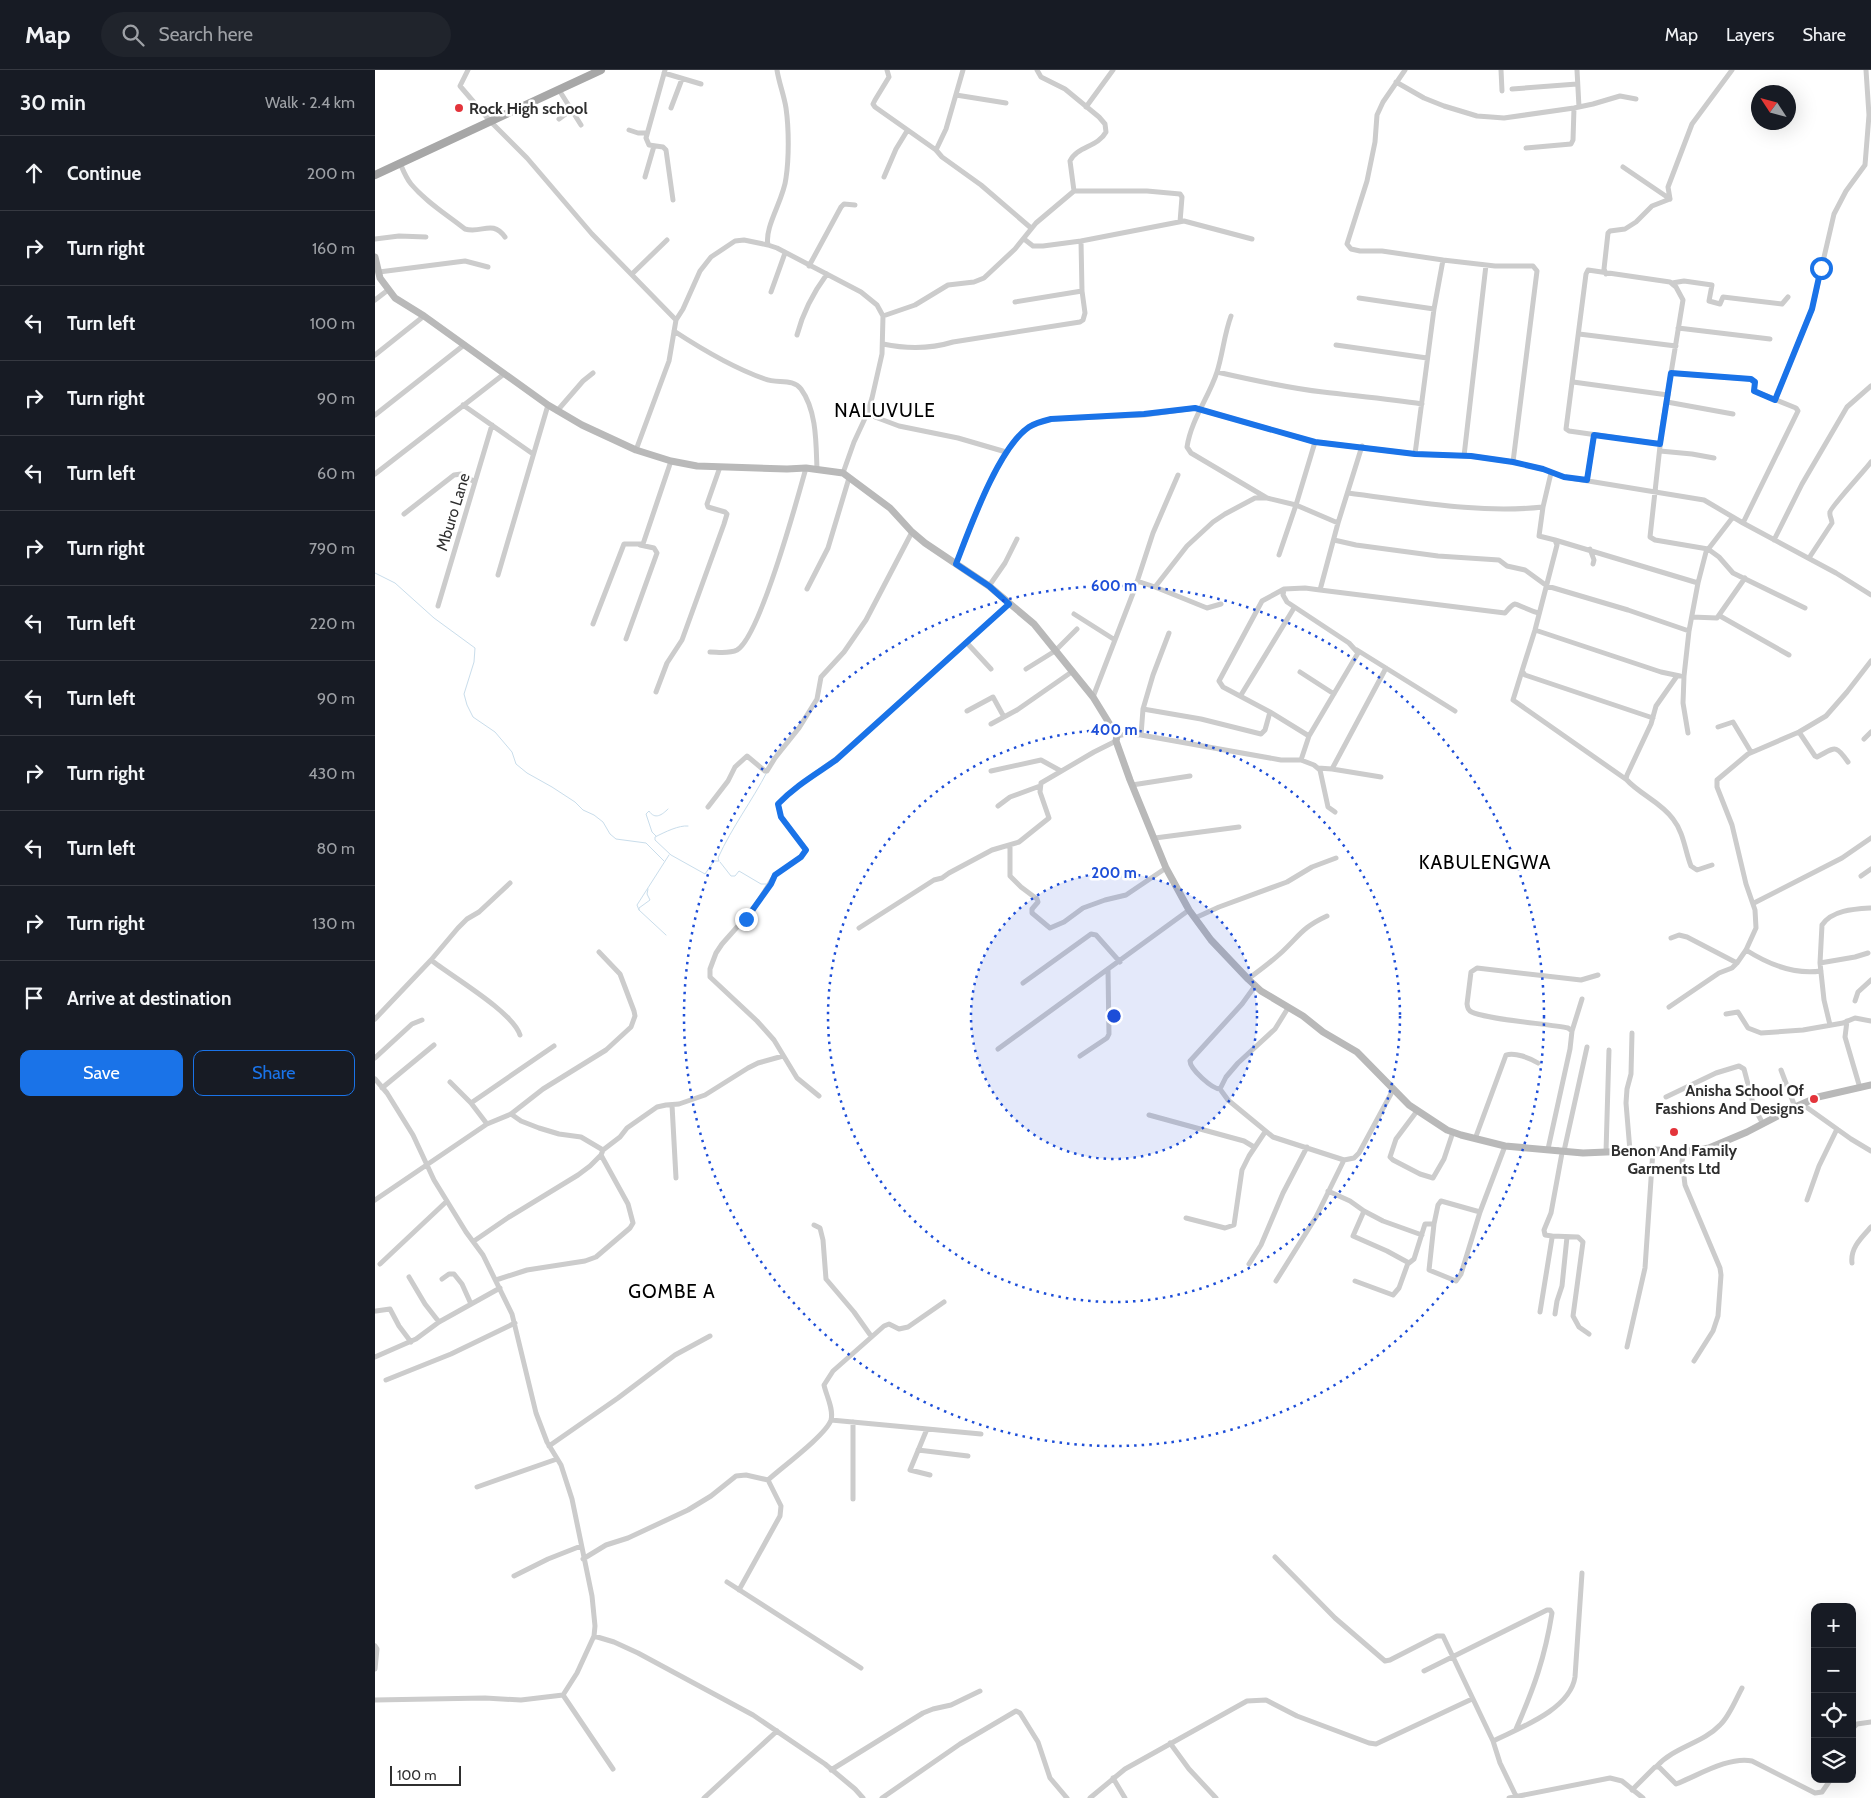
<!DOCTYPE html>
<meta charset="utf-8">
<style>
:root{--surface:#171b24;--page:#20242c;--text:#f1f3f6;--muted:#9ea1a6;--line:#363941;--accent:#1a73e8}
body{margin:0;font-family:Cabin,sans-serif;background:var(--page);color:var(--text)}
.controls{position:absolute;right:15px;bottom:15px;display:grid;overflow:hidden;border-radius:10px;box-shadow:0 5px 20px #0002}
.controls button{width:45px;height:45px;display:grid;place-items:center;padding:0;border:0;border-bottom:1px solid var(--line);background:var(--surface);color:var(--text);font:25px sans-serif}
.compass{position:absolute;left:1376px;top:15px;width:45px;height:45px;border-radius:50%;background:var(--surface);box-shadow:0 5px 20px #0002;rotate:306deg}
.scale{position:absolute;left:15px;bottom:12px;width:71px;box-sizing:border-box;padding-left:5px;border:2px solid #2f2f2f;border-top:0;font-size:14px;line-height:18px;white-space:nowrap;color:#2f2f2f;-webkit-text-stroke:4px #fff;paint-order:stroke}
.stop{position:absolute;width:15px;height:15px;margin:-11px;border:4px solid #1a73e8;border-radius:50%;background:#fff}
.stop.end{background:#1a73e8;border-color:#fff;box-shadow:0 1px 5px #0008}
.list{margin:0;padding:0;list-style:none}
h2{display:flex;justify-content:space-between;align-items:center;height:65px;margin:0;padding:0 20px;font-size:21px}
h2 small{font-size:16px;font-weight:400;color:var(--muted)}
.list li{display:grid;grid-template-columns:32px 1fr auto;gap:15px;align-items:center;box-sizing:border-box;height:75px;padding:0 20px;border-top:1px solid var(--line)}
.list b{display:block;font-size:19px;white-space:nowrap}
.list em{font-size:16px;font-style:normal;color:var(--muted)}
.actions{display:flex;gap:10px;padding:15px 20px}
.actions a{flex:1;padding:11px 0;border:1px solid var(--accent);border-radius:10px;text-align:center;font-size:18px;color:var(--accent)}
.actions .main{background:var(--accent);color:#fff}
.icon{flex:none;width:28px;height:28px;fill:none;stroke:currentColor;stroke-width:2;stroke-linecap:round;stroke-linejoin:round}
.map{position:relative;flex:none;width:1496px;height:1728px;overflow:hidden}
header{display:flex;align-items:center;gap:30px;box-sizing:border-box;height:70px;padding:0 25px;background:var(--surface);border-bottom:1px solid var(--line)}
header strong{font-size:24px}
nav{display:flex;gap:28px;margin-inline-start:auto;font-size:18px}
.search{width:350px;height:45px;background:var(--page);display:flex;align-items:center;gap:12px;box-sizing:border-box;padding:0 18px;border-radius:28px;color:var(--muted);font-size:19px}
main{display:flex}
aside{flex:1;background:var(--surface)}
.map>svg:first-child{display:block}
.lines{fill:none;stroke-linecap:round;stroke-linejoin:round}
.stream{stroke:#c9ddeb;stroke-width:1}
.street{stroke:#ccc;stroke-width:5}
.secondary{stroke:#b9b9b9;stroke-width:7}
.primary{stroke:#a7a7a7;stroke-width:8}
.route{stroke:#1a73e8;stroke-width:6}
.ring{fill:none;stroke:#1d4ed8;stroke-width:2.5;stroke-dasharray:2.5 5}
.poi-dot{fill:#e3343b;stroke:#fff;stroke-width:2}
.labels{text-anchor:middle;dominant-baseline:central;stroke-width:5;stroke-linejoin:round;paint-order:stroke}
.poi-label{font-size:16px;font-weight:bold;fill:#2f2f2f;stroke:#fff;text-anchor:start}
.street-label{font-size:16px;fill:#2f2f2f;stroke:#fff}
.quarter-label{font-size:19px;letter-spacing:1px;fill:#000;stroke:#fff}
.centre{fill:#1d4ed8;stroke:#fff;stroke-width:2.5}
.ring-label{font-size:15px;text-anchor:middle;font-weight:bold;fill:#1d4ed8;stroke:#fff;stroke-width:5;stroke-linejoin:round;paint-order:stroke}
</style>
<header>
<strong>Map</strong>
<div class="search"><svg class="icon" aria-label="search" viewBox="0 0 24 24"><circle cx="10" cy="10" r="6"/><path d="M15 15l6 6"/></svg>Search here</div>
<nav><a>Map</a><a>Layers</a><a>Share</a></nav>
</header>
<main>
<aside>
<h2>30 min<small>Walk · 2.4 km</small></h2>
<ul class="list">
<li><svg class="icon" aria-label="ahead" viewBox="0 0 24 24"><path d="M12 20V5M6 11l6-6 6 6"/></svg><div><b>Continue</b></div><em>200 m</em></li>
<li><svg class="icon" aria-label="right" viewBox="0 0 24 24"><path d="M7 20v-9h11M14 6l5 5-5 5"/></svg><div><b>Turn right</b></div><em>160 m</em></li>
<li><svg class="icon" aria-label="left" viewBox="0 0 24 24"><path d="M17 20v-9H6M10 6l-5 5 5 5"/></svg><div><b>Turn left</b></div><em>100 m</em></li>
<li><svg class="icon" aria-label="right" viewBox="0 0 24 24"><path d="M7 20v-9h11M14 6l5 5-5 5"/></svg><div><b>Turn right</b></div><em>90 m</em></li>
<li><svg class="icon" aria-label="left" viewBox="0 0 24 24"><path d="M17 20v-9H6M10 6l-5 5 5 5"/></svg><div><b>Turn left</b></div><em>60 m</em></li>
<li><svg class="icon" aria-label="right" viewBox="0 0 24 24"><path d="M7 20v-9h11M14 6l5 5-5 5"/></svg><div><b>Turn right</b></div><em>790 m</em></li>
<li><svg class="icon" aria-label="left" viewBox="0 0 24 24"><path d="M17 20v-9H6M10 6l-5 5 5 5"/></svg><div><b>Turn left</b></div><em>220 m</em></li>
<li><svg class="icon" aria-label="left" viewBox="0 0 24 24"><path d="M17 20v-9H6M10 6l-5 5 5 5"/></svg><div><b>Turn left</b></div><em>90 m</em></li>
<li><svg class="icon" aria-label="right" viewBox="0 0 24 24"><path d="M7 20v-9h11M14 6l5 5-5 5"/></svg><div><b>Turn right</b></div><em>430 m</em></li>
<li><svg class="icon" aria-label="left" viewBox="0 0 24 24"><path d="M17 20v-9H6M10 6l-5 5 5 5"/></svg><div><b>Turn left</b></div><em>80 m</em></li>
<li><svg class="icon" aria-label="right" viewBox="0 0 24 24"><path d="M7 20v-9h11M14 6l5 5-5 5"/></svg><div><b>Turn right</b></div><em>130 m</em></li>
<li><svg class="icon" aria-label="arrive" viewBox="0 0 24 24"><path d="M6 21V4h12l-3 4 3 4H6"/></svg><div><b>Arrive at destination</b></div></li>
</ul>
<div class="actions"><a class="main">Save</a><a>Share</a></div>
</aside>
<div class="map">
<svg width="1496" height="1728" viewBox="0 0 1496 1728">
<rect width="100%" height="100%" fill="#fff"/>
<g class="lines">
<path class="stream" d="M0,503l20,10 39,35 41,30 -1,14 -10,32 3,11 6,12 22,15 17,20 4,12 11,9 25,14 23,15 8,8 11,5 9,7 7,12 6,5 30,4 18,18
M313,756c-9,-1 -23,6 -33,11v3l16,15 34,19 9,-13h5l-1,-3c14,-31 34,-57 49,-86
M281,766l-4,-4 -6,-18 3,-3c6,9 13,4 19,-2
M345,792l11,14h4l4,-5 22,13h5
M273,819l-1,5 3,6 -11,8v2l27,25
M264,840l-2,-5 32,-50"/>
<path class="street" d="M93,0l-8,16 30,35 37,37 65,76 84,86
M290,0l-19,68 3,7 14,2 3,3 7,50
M402,0c2,13 7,25 9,38 3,21 3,50 0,70 -2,21 -22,49 -18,67l9,3 84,44 16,13 6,11 -1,38 -10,44 -5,16 -13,28 -11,31
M512,0l2,7 -14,23 -2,4 2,3 61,43 6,7 39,28 50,43
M1030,0l-22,32 -6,13 -2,27 -8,39 -20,63 4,5 9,2h22l61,9 -9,49 -19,145
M1126,0l1,21
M1202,0l2,37
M289,3l37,11
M1021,12l28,16 20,8 33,10 14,1 13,1 70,-10 19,-4 27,-8 16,3
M1137,19l65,-5
M184,20l22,35
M581,25l50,8
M711,37l27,-37
M296,38l11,-29
M184,49l12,-9
M254,60l9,3h9
M1151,78l45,-4 2,-4 1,-32
M561,80l10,-21 17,-59
M25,93c3,7 6,15 11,21 15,18 35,30 54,45 17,5 27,-10 40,8
M1248,97l47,32
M270,107l9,-31
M509,107l12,-28 11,-18
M699,121h73l33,3 2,3 -2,25
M0,169l24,-3 27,1
M649,169l9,7h10l38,-5
M1068,190l52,6h38l4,5 -24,191
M434,196l32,-59 3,-3 11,1
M4,202l86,-11 23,6
M257,204l35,-34
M1231,204l-2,-5 4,-36 2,-2 15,-2 11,-7 16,-16 18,-7 -2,-12 24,-63 40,-54
M1297,213l12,-2 28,4 -3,16 11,3 3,-7 59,7 6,-7
M396,222l14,-39
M984,228l75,11
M0,230l13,-10
M640,232l67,-11
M508,246l32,-11 33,-20 26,-3 10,-4 31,-29 21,-26 38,-32 -4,-30c7,-15 28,-14 36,-29l-1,-8 -6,-7 -34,-28 -24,-12 -4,-7
M856,246c-7,19 -8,37 -14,56 -8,25 -26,48 -30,75l4,6 76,45
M1303,258l92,11
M299,261c29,19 59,37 91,48 12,5 28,-1 36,10 16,22 15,55 16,81
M1204,264l97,12
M422,265c6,-23 16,-42 30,-61
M508,274c24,5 47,5 70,-2l127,-20 3,-2 2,-7 -3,-22 -1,-50 103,-20 68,18
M961,275l91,13
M0,285l49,-39
M842,302c35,8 70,16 106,20 33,4 66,7 99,12
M1296,303l79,6 5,3 -1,9 42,17 2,3 -55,112
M1198,312l95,13
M1400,330l37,-91 22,-95 12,-23 19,-26 4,-50 -3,-45
M1292,332l66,12
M88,335l70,49
M182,341l26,-30 10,-8
M492,344l32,12 59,12 48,14
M0,345l89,-70
M1285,374l-91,-13 -3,-2 20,-155 2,-4 82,12 6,5 7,13 -21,128 -12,109 5,3 53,9 11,8 14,16 72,35
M987,376l-24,77 -18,67 185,23c3,-3 6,-8 10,-9 2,0 18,8 24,9
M261,380l33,-89 7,-41 7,-11 17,-38 11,-14 24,-16 9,-1 24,5
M1285,381l32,3 22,4
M1089,386l22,-191
M1176,403l-8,34 -4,29 16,4 2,5 -22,85 -13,41 3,4 128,43
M0,404l129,-100
M1212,410l7,-45
M973,423c64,8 130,21 195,14
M29,444l50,-39 7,-1 14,8
M959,470l22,5 82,11 61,4 8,6 18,4 22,16 81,24 61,21
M1180,470l143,43
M1399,470l28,-56 45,-77 24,-21
M1215,479l4,11 -1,4
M904,485l17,-50 42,18
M1434,488l23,-35c0,-4 -3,-7 -2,-11 0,-4 36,-43 41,-50
M581,494c14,-36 42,-116 73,-137 6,-4 14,-6 22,-8l93,-4 51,-7 120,34 100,12 56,2 42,6 30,7 21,8 140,23 39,23 93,50 35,22
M123,505l50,-170
M762,511l18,6 32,-41 26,-24 12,-8 30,-16h12l29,7 19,-63
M614,516l16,-23 12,-24
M780,517l52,21 14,-4
M432,519l21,-41 21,-70
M909,519l-1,6 4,7 62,41 9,10 -49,83 -8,24
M63,536l54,-181
M699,544l41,26
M1345,546l69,39
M1317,547l25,1 28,-40
M218,554l31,-80h19l28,-83
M1160,560l126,42 19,4
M251,569l31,-86 -3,-5 -14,-3
M592,573l24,26
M982,580l98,61
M335,582c8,0 19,2 27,-2 23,-13 60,-150 69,-182
M651,599l29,-18 22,-22
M1147,601l-9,29 114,80
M925,602l34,22
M1302,606l-21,30 -5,18 -24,51 -1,4c13,15 35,23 47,40 11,14 12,32 18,47l6,4 15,-5
M281,622l11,-29 15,-23 42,-116 3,-10 -2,-2 -17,-5 -1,-3 13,-37
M866,625l53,-87
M718,627l42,-109 18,-55 25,-58
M768,639l10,-34 16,-42
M592,641l26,-14 11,20
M616,654l26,-14 56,-39
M1343,657l15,-5 18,30
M1424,662l16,24 2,1c18,-9 18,-14 31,5
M1313,663l-5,-30 1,-27 5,-45 9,-48 8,-31 27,-35
M766,665l2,-26 58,10 60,15 4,-4 5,-18
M742,666l9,-2 15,1 140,25h20l13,5 6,5 8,37 7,5
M934,666l-39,-24 -47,-25 -4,-6 43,-80 22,-12 21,-1 15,2
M1489,669l7,-7
M943,698l14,1 54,-101
M957,699l49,8
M616,701l50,-11 20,11
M757,715l58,-9
M623,736l12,-9 30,-11
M333,737l20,-26 7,-14 12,-11 18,15h2l8,-13 24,-30 18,-29 4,-22 23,-25 22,-32 46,-88
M780,768l84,-11
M635,776v30l11,11 16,12 1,3 -6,7v4l18,15 14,-6 19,-14 22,-8 21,-5 40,-27
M1486,806l10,-7
M1379,833l88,-45 29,-20
M820,848l24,-11 68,-25 25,-15 24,-9
M484,858l75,-48 8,-2 7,-5 43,-23 27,-8 30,-24 -9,-26 1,-9 53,-31 22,-11
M1296,868l8,-3 8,2 50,26
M1371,880c22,14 49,25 75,21
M56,890l27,-32 9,-9 12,-7 31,-29
M1445,893l35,-6 13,-4
M873,909c11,-8 23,-17 34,-27 18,-17 21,-25 45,-36
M648,913l68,-49 5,1 24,27
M1480,931l3,-9 13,-12
M1294,937l50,-34 13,-5 5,-5 9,-13 10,-22 -1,-18 -9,-26 -14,-59 -15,-38v-7l31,-26 51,-22 27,-16 21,-24 24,-31
M913,938l-13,21 -37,34 -12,14 -6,12 8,11 45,37 71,23 10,-2 5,-5 34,-63
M1351,944l12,-2 10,16 13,5 42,-3 40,-7 12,-5 16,3
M0,949l56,-59c20,16 82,52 89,75
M1472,951l-2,16 15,51
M1455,955l-6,-25 -4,-37 2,-38c10,-15 32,-16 49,-17
M1197,961l10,-32
M623,979l191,-139
M705,986l27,-18 2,-4 -1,-64
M0,988l37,-34 10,-4
M1406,1000l14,37
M0,1009l12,14 26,42 21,45 32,52 17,23 29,59 24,99 11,29 14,23 11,34 20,97 3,30 -1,10 -17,37 -14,22 -42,5 -36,-2 -110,2
M75,1012l21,21
M7,1018l52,-43
M845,1019c-8,0 -30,-20 -30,-28l52,-57 13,-18
M444,1026l-22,-18 -23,-38 -17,-19 -47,-44v-8l6,-16 6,-9 32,-36 21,-33 26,-18 5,-7 -25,-33 -3,-13c17,-18 38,-30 58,-45l173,-155
M1291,1027l50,-24 23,-7 5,3 10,38 9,17
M1427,1034l49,35 20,12
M297,1035l4,73
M1042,1041l-21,28 -6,18 3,3 27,14 13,4 11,-19 9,-27
M136,1044l10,7 18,7 20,6 22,3 22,13
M774,1045l95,26 10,6
M112,1054l-16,-21 83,-57
M1100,1069l31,-84c9,-3 24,3 32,8
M1173,1079l22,-100 2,-18 -4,-3c-17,-4 -88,-9 -98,-17 -3,-3 -2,-3 -3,-7l4,-32 6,-4 104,12 17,-5
M1189,1081l23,-104
M1255,1081l-4,-48 1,-14 4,-15 1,-41
M1231,1082l3,-102
M1309,1082l-2,9 3,24 35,83 1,7 -3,41 -5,15 -19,30
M953,1121l22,10 14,10 -11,25 34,15 22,12 5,-4 11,-35h9l4,-19 3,-4 39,11
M0,1130l112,-76 24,-10 32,-25 63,-39 25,-23 4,-11 -1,-5 -14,-37 -21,-22
M1432,1130l12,-34 18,-37
M989,1141l19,10 39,14
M811,1148l39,10 9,-3 8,-55 7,-14 16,-24
M1059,1154l-5,46 27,11 5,-7 19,-62 25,-66
M439,1155l6,3 3,12 3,39 28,33 17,24
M1177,1166l26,1 5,5 -10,74 6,11 10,7
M99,1171l35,-24 69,-42 12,-9 11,-11 2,-5 17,-13 7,-9 30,-21 9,-2 13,-1 26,-9 43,-27 10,-5 25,-7
M1477,1193c-2,-15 10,-26 19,-36
M5,1194l67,-63
M874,1194l12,-19 22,-52 24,-46
M34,1207l16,27 14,18
M67,1209l7,-5h5l8,10 9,20
M121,1210l31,-10 58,-9 11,-4 34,-29 3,-5 -5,-19 -27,-49
M901,1211l40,-64 28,-57
M980,1211l38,14 6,-7 9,-25
M1,1241l14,-2 9,17 12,16
M1165,1242l12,-74v-2l-7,-1 -1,-5 7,-17 11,-60 -4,-3
M1180,1244l2,-13 5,-15 5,-49
M1252,1277l18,-79 8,-118
M0,1287l41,-18 23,-17 61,-34
M11,1310l65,-26 64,-31
M456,1350l150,14
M478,1352v77
M552,1359l-17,41 20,5
M174,1376l69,-48 57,-43 35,-19
M543,1380l50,6
M393,1410c13,-12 58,-45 63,-60 3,-11 -5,-25 -7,-35l9,-14 51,-45 5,-2 10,5 9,-2 36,-25
M102,1417l80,-28
M900,1487l60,61 50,43 5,-1 47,-24h6l50,105 7,22 16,33
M208,1489l23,-14 22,-7 60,-28 23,-14 25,-20 10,-1 22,5
M139,1506l34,-17 33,-13
M352,1512l134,86
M364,1520l41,-74 1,-10 -13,-26
M219,1566l20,6 24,11 115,62 72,49 30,25 8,9
M0,1576l2,3 -2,20
M1049,1601l123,-61h3l2,3c-7,44 -18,75 -36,116
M188,1625l50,74
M1477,1659l5,-5 14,-2
M1118,1671c26,-13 77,-31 82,-64l7,-104
M795,1673l19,26 27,29
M1282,1696c17,-19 46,-23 63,-41 9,-8 16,-26 22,-37
M456,1700l92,-57 10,-4 18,-4 29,-14
M738,1708l12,20
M1257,1720l23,-23h4l17,17c21,-8 53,-28 76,-23l63,32 7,-1 9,-13
M329,1728l73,-67
M507,1728l78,-54 56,-33 4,2 18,29 12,36 17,20
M715,1728l35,-29 122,-68 19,-1 31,16 72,27 7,1 96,-45
M1134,1728l101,-20 12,3 21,17"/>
<path class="secondary" d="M0,187l5,21 15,20 29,18 124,89 34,20 54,25 35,11 26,5 90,3 19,-1 37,5 47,35 22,24 13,11 64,43 45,38 59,73 24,39 -1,5 14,39 36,88 23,42 22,30 37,39 13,12 42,25 20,16 34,20 52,53 38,25 14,5 44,11 78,7 70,-3 40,1 16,-3 38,-16 48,-25 23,-10 53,-12"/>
<path class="primary" d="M0,105l226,-105"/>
</g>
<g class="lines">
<path class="route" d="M371,849l25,-35 4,-9 26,-18 5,-7 -25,-33 -3,-13c17,-18 38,-30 58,-44l173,-156 -20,-18 -33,-22c14,-36 42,-116 73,-137 6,-4 14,-6 22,-8l93,-5 51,-6 120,34 100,12 56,2 42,6 30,7 21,8 23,3 7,-45 66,9 11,-71 80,6 4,3 -1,9 21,9 37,-91 9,-41"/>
</g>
<circle cx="739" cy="946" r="143" fill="#1d4ed8" fill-opacity=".12"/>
<g class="ring">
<circle cx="739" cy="946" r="143"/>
<circle cx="739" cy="946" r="286"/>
<circle cx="739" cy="946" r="430"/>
</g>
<g class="poi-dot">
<circle cx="84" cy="38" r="5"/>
<circle cx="1439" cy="1029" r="5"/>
<circle cx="1299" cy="1062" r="5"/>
</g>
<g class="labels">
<g class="poi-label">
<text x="94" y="38">Rock High school</text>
<text x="1429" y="1020" text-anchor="end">Anisha School Of<tspan x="1429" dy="18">Fashions And Designs</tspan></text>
<text x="1299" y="1080" text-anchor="middle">Benon And Family<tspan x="1299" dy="18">Garments Ltd</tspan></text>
</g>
<g class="street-label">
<text transform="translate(78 442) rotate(-73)">Mburo Lane</text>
</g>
<g class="quarter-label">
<text x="510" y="340">NALUVULE</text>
<text x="1110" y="792">KABULENGWA</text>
<text x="297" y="1221">GOMBE A</text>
</g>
</g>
<circle cx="739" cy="946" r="8" class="centre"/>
<g class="ring-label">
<text x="739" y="521">600 m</text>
<text x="739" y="665">400 m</text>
<text x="739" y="808">200 m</text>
</g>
</svg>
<div class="controls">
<button>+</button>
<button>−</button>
<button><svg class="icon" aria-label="locate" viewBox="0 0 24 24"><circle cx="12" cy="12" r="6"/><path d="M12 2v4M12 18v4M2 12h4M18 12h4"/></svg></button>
<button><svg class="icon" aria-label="layers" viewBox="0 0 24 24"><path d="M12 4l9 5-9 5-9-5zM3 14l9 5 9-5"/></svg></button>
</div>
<svg class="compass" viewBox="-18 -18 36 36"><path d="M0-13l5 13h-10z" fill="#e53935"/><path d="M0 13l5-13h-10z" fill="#9ea1a6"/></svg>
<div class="scale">100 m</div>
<div class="stop" style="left:1446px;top:198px"></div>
<div class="stop end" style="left:371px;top:849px"></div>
</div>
</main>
